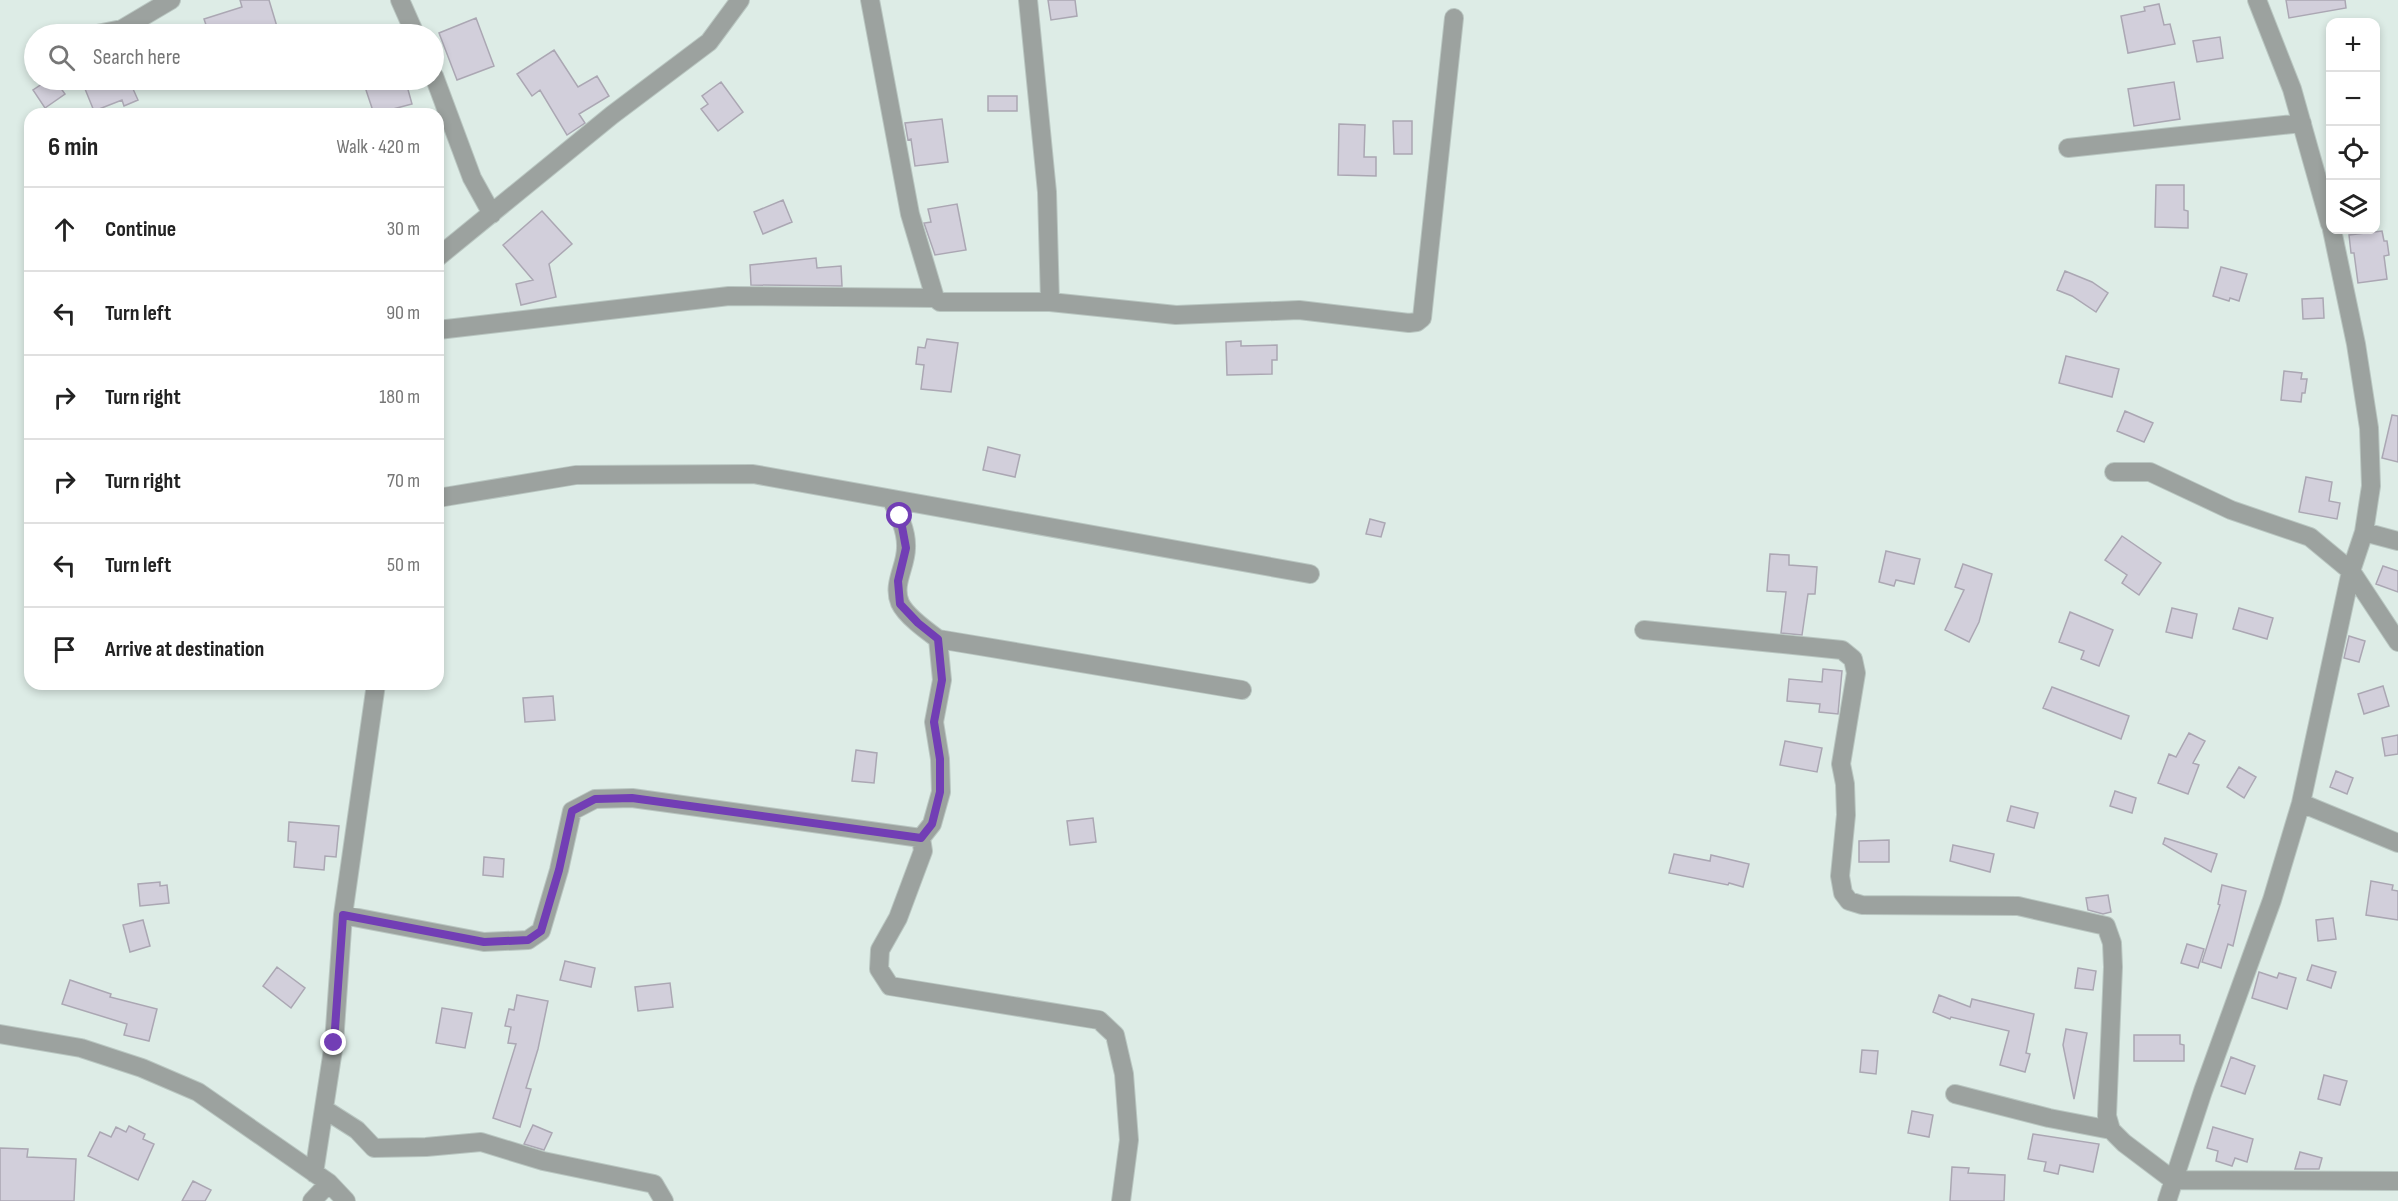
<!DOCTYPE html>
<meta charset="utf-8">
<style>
:root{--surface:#fff;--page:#f2f2f2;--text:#222;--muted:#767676;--line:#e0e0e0}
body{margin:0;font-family:"Sofia Sans Condensed",sans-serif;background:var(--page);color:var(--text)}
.controls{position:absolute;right:18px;top:18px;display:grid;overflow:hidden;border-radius:12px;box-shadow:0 3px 9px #0003}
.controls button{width:54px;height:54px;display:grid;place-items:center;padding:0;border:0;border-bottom:2px solid var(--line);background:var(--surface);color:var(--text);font:30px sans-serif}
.stop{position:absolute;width:18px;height:18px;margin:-14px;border:4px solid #723eb5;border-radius:50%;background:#fff}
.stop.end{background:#723eb5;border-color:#fff;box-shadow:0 2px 6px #0008}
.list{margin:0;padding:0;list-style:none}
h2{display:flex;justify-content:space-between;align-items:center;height:78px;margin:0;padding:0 24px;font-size:26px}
h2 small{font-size:20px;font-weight:400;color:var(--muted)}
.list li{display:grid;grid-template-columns:39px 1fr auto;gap:18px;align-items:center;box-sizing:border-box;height:84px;padding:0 24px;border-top:2px solid var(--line)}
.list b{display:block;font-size:22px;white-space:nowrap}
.list em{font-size:20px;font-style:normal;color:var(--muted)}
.icon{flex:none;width:33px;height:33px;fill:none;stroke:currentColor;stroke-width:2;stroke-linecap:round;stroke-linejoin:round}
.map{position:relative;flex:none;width:2398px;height:1201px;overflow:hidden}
.search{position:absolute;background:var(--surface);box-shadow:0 3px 9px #0003;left:24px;top:24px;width:420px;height:66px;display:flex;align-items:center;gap:15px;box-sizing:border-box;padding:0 21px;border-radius:33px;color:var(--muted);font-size:22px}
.panel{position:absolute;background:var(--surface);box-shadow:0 3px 9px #0003;left:24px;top:108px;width:420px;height:582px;border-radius:18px}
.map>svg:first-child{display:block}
.building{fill:#d2cfdb;stroke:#aba7b3;stroke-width:1.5}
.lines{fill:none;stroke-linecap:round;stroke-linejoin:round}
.minor-casing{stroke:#b9c6c1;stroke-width:20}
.minor{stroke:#9ca29f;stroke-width:18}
.route{stroke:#723eb5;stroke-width:8}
</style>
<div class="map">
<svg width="2398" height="1201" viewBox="0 0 2398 1201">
<rect width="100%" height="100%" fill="#ddece6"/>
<path class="building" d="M240,0h29l9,30 -15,4h-54l-5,-15 38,-12z
M1048,0h27l2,16 -26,4z
M2286,0h59l1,8 -57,10z
M2159,4l5,21 6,-1 5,20 -47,9 -7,-37 24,-5 -1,-4z
M476,18l18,48 -37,14 -18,-47z
M2220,37l3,21 -26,4 -4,-21z
M554,50l24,37 19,-11 12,20 -30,18 6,9 -18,12 -27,-45 -8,6 -15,-22z
M48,80h7l10,14 -20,14 -12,-18z
M95,80h34l9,20 -14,6 -2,-6 -28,11 -11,-27z
M389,80h9l3,8 6,-2 5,18 -38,10 -9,-27z
M721,82l22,30 -25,19 -17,-22 7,-5 -6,-8z
M2174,82l6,37 -46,7 -6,-37z
M988,96h29v15h-29z
M942,119l6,43 -33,4 -4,-27 -3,1 -3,-17z
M1393,121h19v33h-18z
M1339,124l26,1 -1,32h12v19l-38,-1z
M2156,185h28v25l4,1v17l-33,-1z
M783,200l9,22 -29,12 -9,-22z
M957,204l9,46 -31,5 -11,-32 7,-1 -3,-13z
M542,211l30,33 -23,20 7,33 -35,8 -5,-21 17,-4 -30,-35z
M2382,231l2,10h3l2,14 -5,1 3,23 -29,4 -4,-30h-3l-2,-18z
M816,258l1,10 24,-2 1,20 -91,-1 -1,-20z
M2221,267l26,7 -8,27 -9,-3 -1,3 -16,-5z
M2065,271l27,11 16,11 -12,19 -24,-16 -15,-6z
M2323,298l1,20 -21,1 -1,-20z
M927,339l31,4 -7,49 -30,-3 3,-24 -8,-1 2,-17 7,1z
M1241,341v5l36,-1v15h-5v14l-45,1 -1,-33z
M2066,356l53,13 -7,28 -53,-14z
M2284,371l18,2 -1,6h6l-2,14h-3l-1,9 -20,-2z
M2125,411l28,12 -9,19 -27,-11z
M2392,415l6,1v46l-16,-4z
M988,447l32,8 -5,22 -32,-7z
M2306,477l26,5 -3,19 11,2 -3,16 -38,-7z
M1370,519l15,4 -4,14 -15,-3z
M2122,536l39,27 -22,32 -17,-12 5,-8 -22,-15z
M1886,551l34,8 -6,25 -18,-4 -2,6 -15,-4z
M1770,554l19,1v10l28,2 -2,27h-7l-6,41 -21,-2 5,-41 -19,-1z
M1963,564l29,10 -13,48 -10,20 -24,-12 19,-40 -9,-3z
M2383,566l15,5v21l-22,-8z
M2172,608l25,6 -5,24 -26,-6z
M2239,608l34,10 -6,21 -34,-10z
M2070,612l43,18 -14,36 -18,-7 3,-8 -25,-9z
M2349,636l16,5 -6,21 -15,-4z
M1823,669l19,2 -4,43 -19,-2 1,-8 -33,-3 2,-22 33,3z
M2383,686l6,20 -25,8 -6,-20z
M2052,687l77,29 -8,23 -78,-31z
M553,696l2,24 -30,2 -2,-24z
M2189,733l16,8 -12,22 6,2 -11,29 -30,-11 11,-29 7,3z
M2398,735v19l-13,2 -3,-18z
M1785,741l37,7 -5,24 -37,-7z
M856,750l21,3 -3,30 -22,-2z
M2239,767l17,10 -12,21 -17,-11z
M2336,771l17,7 -6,16 -17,-7z
M2115,791l21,7 -4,15 -22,-7z
M2011,806l27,7 -4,15 -27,-7z
M1093,818l3,24 -26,3 -3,-24z
M289,822l50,4 -3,31 -11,-1 -1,14 -30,-3 2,-25 -8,-1z
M2165,838l52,16 -6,18 -48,-28z
M1889,840v22h-30v-21z
M1953,845l41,9 -4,18 -40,-11z
M1674,854l36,7 1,-6 38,9 -6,23 -14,-4 -1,2 -59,-12z
M484,857l20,2 -1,18 -20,-2z
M2371,881l22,4 -1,5 6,1v29l-32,-5z
M160,882v4l7,-1 2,18 -29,3 -2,-22z
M2222,885l24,6 -13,55 -5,-2 -7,24 -19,-6 18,-57 -2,-1z
M2108,895l3,17 -8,2 -15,-4 -2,-12z
M2333,918l3,21 -18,2 -2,-21z
M143,920l7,26 -20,6 -7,-27z
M2187,944l17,5 -6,19 -17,-5z
M565,961l30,7 -4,19 -31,-7z
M2312,965l24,7 -5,16 -24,-8z
M277,967l28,21 -14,20 -28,-22z
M2078,968l18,3 -3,19 -18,-2z
M2259,972l18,6 2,-5 17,5 -9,31 -35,-11z
M70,980l41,14 -1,3 47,12 -8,32 -25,-6 3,-11 -65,-20z
M670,983l3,24 -35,4 -3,-24z
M517,995l31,6 -10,48 -12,39 5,1 -11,38 -27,-9 23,-74 -8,-1 3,-16 -6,-1 4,-17 5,1z
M1939,995l31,12 2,-8 62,15 -8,39 4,1 -5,18 -25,-7 9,-34 -58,-14 -1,2 -17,-7z
M442,1008l30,5 -7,35 -29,-5z
M2066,1029l21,4 -13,66 -11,-54z
M2134,1035h46v9l4,1v16h-50z
M1862,1050l16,1 -2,23 -16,-2z
M2231,1057l24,9 -10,28 -24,-8z
M2324,1075l23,6 -7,24 -22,-6z
M1912,1111l21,4 -4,22 -21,-4z
M533,1125l19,8 -8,17 -20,-6z
M129,1126l16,8 -2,5 11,5 -16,36 -50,-24 12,-24 11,5 5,-10 10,5z
M2213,1127l40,12 -6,23 -12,-4 -3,8 -16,-5 2,-10 -11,-3z
M2033,1134l66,10 -6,28 -33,-7 -2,9 -14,-3 2,-9 -18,-3z
M0,1148l28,1 -1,8 49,2 -2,42h-74z
M2300,1152l22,6 -3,11h-24z
M1952,1167l17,1 -1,5 37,2 -1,26h-54z
M193,1181l18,9 -6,11h-23z"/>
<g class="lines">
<defs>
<path id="minor" d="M400,0l15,34
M870,0l40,214 25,84 5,4h110l126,13 123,-5 110,13 8,-1 5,-4 32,-300
M1028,0l19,192 3,110
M2257,0l35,89 38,135
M97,34l25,-5 49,-29
M434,76l38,102 20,36
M2068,148l234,-25
M438,257l174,-142 97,-73 31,-42
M438,330l291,-34 206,2
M2114,472h36l81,38 79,27 41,34 47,71
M438,498l138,-23 177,-1 557,100
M891,499c7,14 16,32 15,49 0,19 -14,36 -6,55 6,13 27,28 38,36l4,41 -8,42 6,37 1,33 -9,32 -11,14
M2364,532l34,9
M1644,630l198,20 11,9 3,14 -15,91 4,20 1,31 -6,61 3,17 6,8 13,4 156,1 88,20 6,17 1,24 -6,149 4,14 13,13 49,37 225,1
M938,639l304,51
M2301,803l97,40
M343,915l141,27 44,-2 13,-9 18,-61 13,-59 23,-12 37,-1 289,40 2,13 -25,67 -18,32 -1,19 11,17 209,34 16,15 9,39 5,66 -8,61
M0,1034l81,14 61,20 56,24 131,91 17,18
M1955,1094l94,24 62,12
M324,1109l33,21 17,18 52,-1 55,-5 62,19 111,23 10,17
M314,1173l20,-130 9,-128 33,-231
M312,1201l17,-18
M2167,1201l36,-110 69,-191 29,-97 50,-232 13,-39 7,-46 -2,-58 -13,-84 -24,-114"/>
</defs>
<use href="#minor" class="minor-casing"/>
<use href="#minor" class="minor"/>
</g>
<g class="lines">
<path class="route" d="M334,1043l9,-128 141,27 44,-2 13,-9 18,-61 13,-59 23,-12 37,-1 289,40 11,-14 8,-32v-33l-6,-37 8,-42 -4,-41 -20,-16 -18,-19 -2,-23 8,-33 -6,-32"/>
</g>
</svg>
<div class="controls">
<button>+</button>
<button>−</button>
<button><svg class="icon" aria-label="locate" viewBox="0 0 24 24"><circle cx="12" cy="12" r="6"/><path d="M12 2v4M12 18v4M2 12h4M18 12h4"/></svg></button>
<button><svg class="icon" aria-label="layers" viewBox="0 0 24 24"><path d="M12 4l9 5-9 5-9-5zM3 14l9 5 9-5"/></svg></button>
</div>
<div class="stop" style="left:900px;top:516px"></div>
<div class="stop end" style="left:334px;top:1043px"></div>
<div class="search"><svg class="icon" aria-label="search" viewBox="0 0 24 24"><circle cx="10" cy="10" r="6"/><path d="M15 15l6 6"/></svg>Search here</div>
<section class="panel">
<h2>6 min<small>Walk · 420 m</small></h2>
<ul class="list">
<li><svg class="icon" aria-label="ahead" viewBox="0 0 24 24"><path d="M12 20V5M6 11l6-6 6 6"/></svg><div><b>Continue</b></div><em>30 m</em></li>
<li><svg class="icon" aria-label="left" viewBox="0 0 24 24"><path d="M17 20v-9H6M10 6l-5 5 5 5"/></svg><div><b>Turn left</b></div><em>90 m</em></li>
<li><svg class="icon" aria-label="right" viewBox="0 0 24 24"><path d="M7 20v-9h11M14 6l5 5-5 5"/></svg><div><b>Turn right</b></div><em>180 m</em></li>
<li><svg class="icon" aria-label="right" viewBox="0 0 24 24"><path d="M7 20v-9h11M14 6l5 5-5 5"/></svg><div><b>Turn right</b></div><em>70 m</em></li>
<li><svg class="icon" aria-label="left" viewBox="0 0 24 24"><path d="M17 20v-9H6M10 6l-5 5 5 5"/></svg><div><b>Turn left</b></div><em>50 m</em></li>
<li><svg class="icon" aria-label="arrive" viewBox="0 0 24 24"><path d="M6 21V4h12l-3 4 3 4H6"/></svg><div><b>Arrive at destination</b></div></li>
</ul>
</section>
</div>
